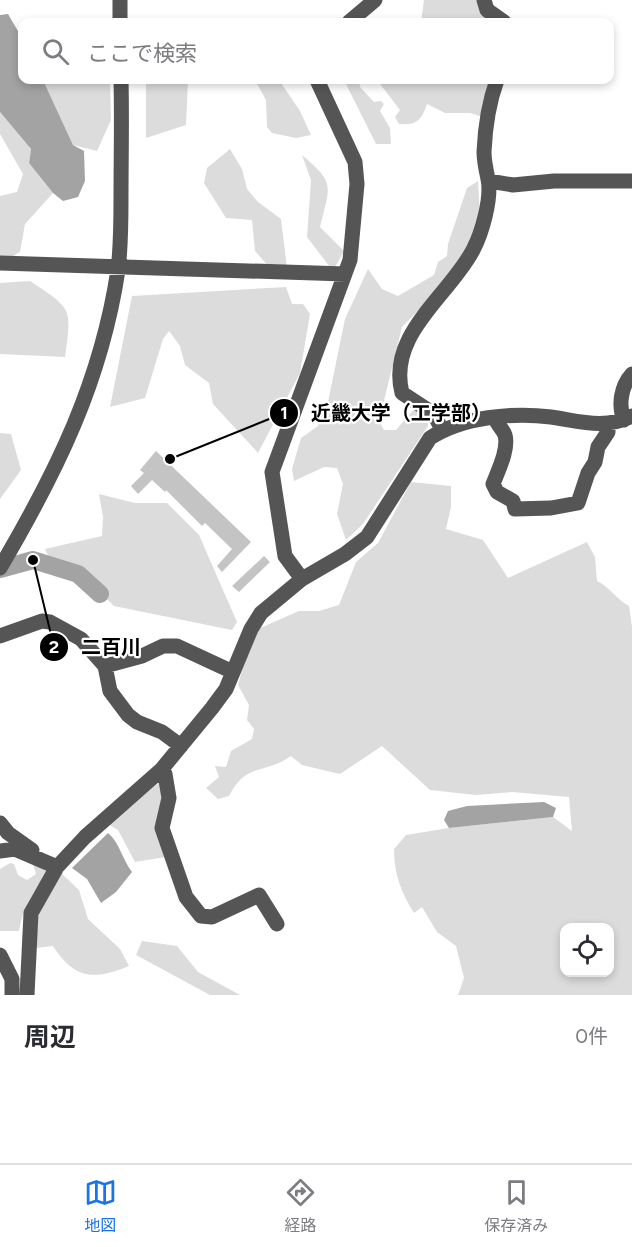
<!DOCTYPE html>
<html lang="ja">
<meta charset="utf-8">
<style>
:root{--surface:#fff;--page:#f2f2f3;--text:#2b2b33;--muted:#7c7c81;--line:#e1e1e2;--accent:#1a73e8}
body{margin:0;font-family:Figtree,"Noto Sans JP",sans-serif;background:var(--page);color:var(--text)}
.controls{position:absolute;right:18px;bottom:18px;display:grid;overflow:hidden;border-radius:12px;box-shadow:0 3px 9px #0003}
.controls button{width:54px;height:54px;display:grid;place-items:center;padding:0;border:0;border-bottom:2px solid var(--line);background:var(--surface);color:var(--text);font:30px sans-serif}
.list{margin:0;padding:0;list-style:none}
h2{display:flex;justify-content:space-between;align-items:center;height:78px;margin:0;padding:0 24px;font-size:26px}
h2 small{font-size:20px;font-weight:400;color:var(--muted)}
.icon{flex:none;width:33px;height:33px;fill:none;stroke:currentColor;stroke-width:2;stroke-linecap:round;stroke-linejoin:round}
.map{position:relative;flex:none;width:632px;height:995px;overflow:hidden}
.search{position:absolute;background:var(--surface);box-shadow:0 3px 9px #0003;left:18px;right:18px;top:18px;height:66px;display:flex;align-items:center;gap:15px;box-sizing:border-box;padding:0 21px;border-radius:12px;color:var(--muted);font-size:22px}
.sheet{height:168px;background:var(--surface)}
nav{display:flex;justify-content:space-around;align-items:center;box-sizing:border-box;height:84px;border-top:2px solid var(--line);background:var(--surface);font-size:16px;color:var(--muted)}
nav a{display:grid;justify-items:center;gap:3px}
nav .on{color:var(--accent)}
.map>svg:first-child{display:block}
.green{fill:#dcdcdc;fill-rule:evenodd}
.water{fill:#a3a3a3}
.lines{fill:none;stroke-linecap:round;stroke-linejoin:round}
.river{stroke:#a3a3a3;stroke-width:18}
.building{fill:#c4c4c4}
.minor{stroke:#555;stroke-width:15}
.leader{fill:none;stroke:#000;stroke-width:2}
.callout-dot{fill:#000;stroke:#fff;stroke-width:2}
.mark-label{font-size:18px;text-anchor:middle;font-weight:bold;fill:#fff}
.callout-label{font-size:20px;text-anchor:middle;font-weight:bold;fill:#000;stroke:#fff;stroke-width:4.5;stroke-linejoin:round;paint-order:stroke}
</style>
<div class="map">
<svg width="632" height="995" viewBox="0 0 632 995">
<rect width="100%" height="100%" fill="#fff"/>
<path class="green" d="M424,0h52l16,22h-71z
M43,80h67l1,40 -14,31 -24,-6z
M146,80h42l-2,45 -40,13z
M255,80h24l21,31 11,24 -15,3 -24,-5 -5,-6 -1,-27z
M344,80h15l1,7 14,15 7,-1 3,3 -4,7 10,17 1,16h-15z
M377,80h116l-7,38 -16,-5h-25l-18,-9c-5,16 -11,22 -28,20l-4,-7 5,-7z
M0,112l31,37 -2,14 24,30 -28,31 -5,28 -10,6 -10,1v-63l17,-4 6,-18 -23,-40z
M230,149l12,20 5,20 11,13 23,17 6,49 -16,1 -16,-18 -3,-31 -26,-2 -22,-35 3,-15z
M302,155c34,29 28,30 18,72l24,24 -11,20 -26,-34 4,-57z
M478,181l2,36 -21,52 -57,58 -23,94 5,9h12l20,-23 12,7v12l-65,98 -17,16 -9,-26 6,-30 -6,-16 -13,-1 -30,14 -2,-12 9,-31 17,-12 10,-24 17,-83 23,-50 14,20 16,7 36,-21 4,-13 9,-6 1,-12 19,-56z
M30,281c42,28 42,26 35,76l-65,-3v-71z
M286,287l6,17h11l7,10 -10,59 -42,80 -45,-49 -4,-21 -24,-18 -5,-19 -11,-15 -6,8 -18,59 -35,9 22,-111z
M0,433l11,1 10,36 -21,29z
M411,482l40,4v21l-5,22 37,11 25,38 79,-36 8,15 2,24c13,6 19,18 32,25l3,21v368h-174l6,-17 -8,-32 -19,-14 -15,-25 -8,6c-13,-21 -20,-39 -20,-64l12,-14 43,-7 104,-11 19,14 -3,-34 -57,-5 -36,3 -46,-5 -48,-44 -42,28 -38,-9 -11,-9c-27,19 -45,6 -62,40l-11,3 -12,-11 13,-11 -4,-11 11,1 5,-16 21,-12 2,-10 -7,-9 2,-15 -11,-20 10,-36 10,-20 41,-18h20l20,-6 17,-43 22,-19zM564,928h46v44h-46z
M99,494l36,9h32l32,32 38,87 -5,8 -118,-24 -35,-35 -30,-13 -4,-9 57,-13 1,-19z
M160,782l12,74 -37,6 -17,-32 -10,-6z
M32,861l17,9c-15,21 -26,36 -30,61h-19v-62l10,-6 4,1 4,11 9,5 9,-6z
M61,873l18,17 9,29 32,30 9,17c-35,14 -54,14 -76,-20l-17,2 2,-33z
M142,941l35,5 21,26 42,23h-30l-74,-40z"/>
<path class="water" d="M8,14l14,24v42h21l30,65 11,6 1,30 -7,16 -15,4 -10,-8 -24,-30 2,-14 -31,-37v-97z
M544,802l12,6 -3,9 -104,11 -5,-8 4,-9 19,-5z
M108,833c12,10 14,26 24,39l-16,20 -15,11 -14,-24 -15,-11z"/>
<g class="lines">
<path class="river" d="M0,569l33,-9 45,14 22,20"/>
</g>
<path class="building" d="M156,451l95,91 -29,30 -5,-6 15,-17 -27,-26 -3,3 -36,-36 -1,2 -13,-12 -14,14 -7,-8 13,-13 -4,-3z
M264,556l6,6 -31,30 -7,-6z"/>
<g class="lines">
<path class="minor" d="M120,0v22
M484,0l3,10 17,12
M349,22l26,-22
M489,181l24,4 41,-4h78
M0,263l345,11
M495,418c2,7 8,11 10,17 4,14 -7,36 -12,49l4,8 16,9 2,8 36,-1 27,-5 10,-30 7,-11 3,-15 10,-15v-8
M624,420c-6,-15 -3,-34 8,-46
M442,430l-8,-16 -32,-21c-15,-59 47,-97 71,-143 9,-17 19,-52 15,-71 -2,-9 -4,-18 -4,-27 1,-23 5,-50 13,-72
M0,568c57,-97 101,-186 118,-298 3,-24 3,-48 3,-72 0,-40 1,-79 0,-118
M302,579l-17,-23 -13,-84 78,-212 7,-76 -2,-22 -38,-82
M0,636l42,-15 8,1 31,17 24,27 5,25 18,24 9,7 25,10 19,14
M105,666l37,-10 21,-10h14l56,26
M161,770l4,4 4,24 -7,30 24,69 15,19 11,1 47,-22 18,29
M0,823l8,10 24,17
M0,851l15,-2 42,18
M0,955l12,24v16
M27,995l4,-82 26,-46 28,-30 76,-67 51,-62 14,-19 25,-60 10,-16 41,-34 43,-25 22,-17 63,-99c32,-21 83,-26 121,-21 28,4 54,13 81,-1"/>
</g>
<path class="leader" d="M170 459L284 413M33 560L54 647"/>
<g class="callout-dot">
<circle cx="170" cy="459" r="6"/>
<circle cx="33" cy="560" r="6"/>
<circle cx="284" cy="413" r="15"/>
<circle cx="54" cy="647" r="15"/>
</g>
<g class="mark-label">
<text x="284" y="419">1</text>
<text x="54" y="653">2</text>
</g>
<g class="callout-label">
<text x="401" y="420">近畿大学（工学部）</text>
<text x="111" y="654">二百川</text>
</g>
</svg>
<div class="controls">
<button><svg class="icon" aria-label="locate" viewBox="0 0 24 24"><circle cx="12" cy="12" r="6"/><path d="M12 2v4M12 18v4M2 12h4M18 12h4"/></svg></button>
</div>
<div class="search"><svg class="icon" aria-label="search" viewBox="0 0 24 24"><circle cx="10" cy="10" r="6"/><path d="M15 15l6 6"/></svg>ここで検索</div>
</div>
<section class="sheet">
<h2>周辺<small>0件</small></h2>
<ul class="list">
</ul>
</section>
<nav>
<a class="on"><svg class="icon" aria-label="map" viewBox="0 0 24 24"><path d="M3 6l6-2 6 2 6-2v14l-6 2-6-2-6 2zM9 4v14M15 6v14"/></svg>地図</a>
<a><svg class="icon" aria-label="directions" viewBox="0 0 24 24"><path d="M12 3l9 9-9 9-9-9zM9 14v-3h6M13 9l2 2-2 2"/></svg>経路</a>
<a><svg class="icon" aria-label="saved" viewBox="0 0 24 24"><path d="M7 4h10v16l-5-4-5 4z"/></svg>保存済み</a>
</nav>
